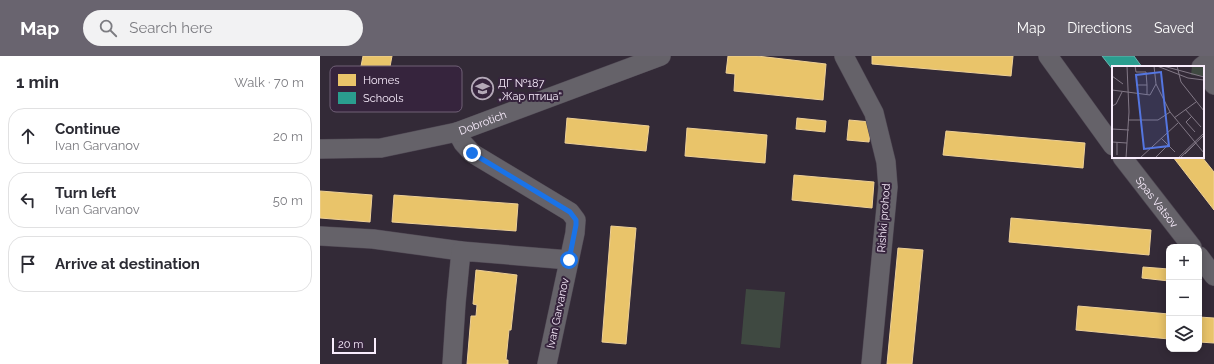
<!DOCTYPE html>
<meta charset="utf-8">
<style>
:root{--surface:#fff;--page:#f2f2f3;--text:#2b2b33;--muted:#7c7c81;--line:#e1e1e2;--accent:#69646f}
body{margin:0;font-family:Raleway,sans-serif;background:var(--page);color:var(--text)}
.controls{position:absolute;right:12px;bottom:12px;display:grid;overflow:hidden;border-radius:8px;box-shadow:0 2px 10px #0003}
.controls button{width:36px;height:36px;display:grid;place-items:center;padding:0;border:0;border-bottom:1px solid var(--line);background:var(--surface);color:var(--text);font:20px sans-serif}
.scale{position:absolute;left:12px;bottom:10px;width:44px;box-sizing:border-box;padding-left:4px;border:2px solid #f9edfd;border-top:0;font-size:11px;line-height:14px;white-space:nowrap;color:#f9edfd;-webkit-text-stroke:3px #36243d;paint-order:stroke}
.stop{position:absolute;width:12px;height:12px;margin:-9px;border:3px solid #1a73e8;border-radius:50%;background:#fff}
.stop.end{background:#1a73e8;border-color:#fff;box-shadow:0 1px 4px #0008}
.list{margin:0;padding:0;list-style:none}
h2{display:flex;justify-content:space-between;align-items:center;height:52px;margin:0;padding:0 16px;font-size:17px}
h2 small{font-size:13px;font-weight:400;color:var(--muted)}
.list li{display:grid;grid-template-columns:26px 1fr auto;gap:12px;align-items:center;box-sizing:border-box;height:56px;margin:0 8px 8px;padding:0 8px;border:1px solid var(--line);border-radius:16px}
.list b{display:block;font-size:15px;white-space:nowrap}
.list p{margin:0;font-size:13px;white-space:nowrap;color:var(--muted)}
.list em{font-size:13px;font-style:normal;color:var(--muted)}
.icon{flex:none;width:22px;height:22px;fill:none;stroke:currentColor;stroke-width:2;stroke-linecap:round;stroke-linejoin:round}
.map{position:relative;flex:none;width:894px;height:308px;overflow:hidden}
header{display:flex;align-items:center;gap:24px;box-sizing:border-box;height:56px;padding:0 20px;background:var(--accent);color:#fff}
header strong{font-size:19px}
nav{display:flex;gap:22px;margin-inline-start:auto;font-size:14px}
.search{width:280px;height:36px;background:var(--page);display:flex;align-items:center;gap:10px;box-sizing:border-box;padding:0 14px;border-radius:22px;color:var(--muted);font-size:15px}
main{display:flex}
aside{flex:1;background:var(--surface)}
.map>svg:first-child{display:block}
.green{fill:#3f4941}
.homes{fill:#e9c46a;stroke:#eed096}
.schools{fill:#2a9d8f;stroke:#68b5b0}
.lines{fill:none;stroke-linecap:round;stroke-linejoin:round}
.minor-casing{stroke:#4e4652;stroke-width:20}
.minor{stroke:#656269;stroke-width:19}
.route{stroke:#1a73e8;stroke-width:5}
.labels{text-anchor:middle;dominant-baseline:central;stroke-width:4;stroke-linejoin:round;paint-order:stroke}
.poi-label{font-size:11px;fill:#f9edfd;stroke:#36243d;text-anchor:start}
.street-label{font-size:11px;fill:#f9edfd;stroke:#36243d}
.inset-road{fill:none;stroke:#827886;stroke-width:1}
.view{fill:#5476e1;fill-opacity:0.15;stroke:#5476e1;stroke-width:2}
.inset-edge{fill:none;stroke:#f9edfd;stroke-width:2}
.key{fill:#36243d;stroke:#706077;stroke-width:1}
.key-label{font-size:11px;fill:#f9edfd}
</style>
<header>
<strong>Map</strong>
<div class="search"><svg class="icon" aria-label="search" viewBox="0 0 24 24"><circle cx="10" cy="10" r="6"/><path d="M15 15l6 6"/></svg>Search here</div>
<nav><a>Map</a><a>Directions</a><a>Saved</a></nav>
</header>
<main>
<aside>
<h2>1 min<small>Walk · 70 m</small></h2>
<ul class="list">
<li><svg class="icon" aria-label="ahead" viewBox="0 0 24 24"><path d="M12 20V5M6 11l6-6 6 6"/></svg><div><b>Continue</b><p>Ivan Garvanov</p></div><em>20 m</em></li>
<li><svg class="icon" aria-label="left" viewBox="0 0 24 24"><path d="M17 20v-9H6M10 6l-5 5 5 5"/></svg><div><b>Turn left</b><p>Ivan Garvanov</p></div><em>50 m</em></li>
<li><svg class="icon" aria-label="arrive" viewBox="0 0 24 24"><path d="M6 21V4h12l-3 4 3 4H6"/></svg><div><b>Arrive at destination</b></div></li>
</ul>
</aside>
<div class="map">
<svg width="894" height="308" viewBox="0 0 894 308">
<rect width="100%" height="100%" fill="#332a37"/>
<path class="green" d="M426,233l39,3 -5,56 -39,-4z"/>
<path class="homes" d="M43,0h29l-7,37 -28,-6z
M408,0h29l69,8 -3,36 -89,-9 1,-17 -9,-1z
M552,0h141l-2,20 -139,-12z
M247,62l82,8 -3,25 -81,-8z
M477,62l29,3 -1,11 -29,-3z
M529,64l22,2 -2,20 -22,-2z
M367,72l80,7 -2,28 -80,-7z
M626,75l139,12 -2,25 -140,-13z
M853,101h29l12,15v38z
M474,119l80,7 -2,26 -80,-8z
M0,135l52,4 -2,27 -50,-4z
M74,139l124,9 -2,27 -124,-9z
M691,162l140,12 -2,25 -140,-13z
M291,170l25,2 -10,116 -24,-2z
M578,192l25,2 -11,114h-25z
M823,211l26,2v12l-27,-3z
M156,214l41,5 -6,55h-2l-3,30h2v4h-41l4,-48h5l1,-11 -4,-1z
M758,250l91,8v25l-93,-9z
M879,261l15,1v25l-15,-1z"/>
<path class="schools" d="M782,0h32l8,11h-29v3z"/>
<g class="lines">
<defs>
<g id="minor">
<path d="M524,0l30,57 12,49 2,25 -17,177"/>
<path d="M728,0l65,90"/>
<path d="M881,11l13,-10"/>
<path d="M883,15l11,14"/>
<path d="M137,76l6,11 9,10 98,59 6,8 -1,13 -28,131"/>
<path id="s1" d="M0,93l61,-1 76,-16 204,-76"/>
<path id="s2" d="M802,101l70,90"/>
<path d="M0,180l53,3 88,12"/>
<path d="M879,200l15,20"/>
<path d="M132,308l4,-61 5,-52 108,9"/>
</g>
</defs>
<use href="#minor" class="minor-casing"/>
<use href="#minor" class="minor"/>
</g>
<g class="lines">
<path class="route" d="M152,97l98,59 6,8v5l-7,35"/>
</g>
<defs>
<symbol id="school-ring" viewBox="-11 -11 22 22"><circle r="9.5" fill="#36243d" stroke="#b4a9b8" stroke-width="1.5"/><path d="M0-5L7-2L0 1L-7-2ZM-4 1L0 2.5L4 1V4Q0 6-4 4Z" fill="#b4a9b8"/></symbol>
</defs>
<g fill-rule="evenodd">
<use href="#school-ring" x="150" y="20" width="25" height="25"/>
</g>
<g class="labels">
<g class="poi-label">
<text x="178" y="27">ДГ №187<tspan x="178" dy="13">„Жар птица“</tspan></text>
</g>
<g class="street-label">
<text stroke="none"><textPath href="#s1" startOffset="166">Dobrotich</textPath></text>
<text stroke="none"><textPath href="#s2" startOffset="57">Spas Vatsov</textPath></text>
<text transform="translate(564 162) rotate(-86)">Rishki prohod</text>
<text transform="translate(238 257) rotate(-78)">Ivan Garvanov</text>
</g>
</g>
<g transform="translate(792 10)">
<rect width="92" height="92" fill="#332a37"/>
<path d="M80,0l12,1v9l-13,-1z" fill="#3f4941"/>
<path class="inset-road" d="M23,0l1,6h10l1,13M42,0l2,18 14,28 34,41M45,0l31,12 16,2M51,0l41,11M65,0l4,16 23,29M0,10l11,8M24,19h11v9M0,24l38,5 6,-11M0,40l4,-2 6,-12M73,43l16,18M80,50l-6,6 9,10M62,52l22,-16M17,54h29l12,-8M0,63l17,1M49,72l14,14M0,76l15,1M73,88l11,-11M5,89v-13M14,92l3,-46 -2,-46M28,92l38,-35M43,92l13,-13M66,92l26,-25M68,92l24,-23"/>
<path class="view" d="M49,6l8,74 -25,3 -8,-74z"/>
<rect width="92" height="92" class="inset-edge"/>
</g>
<rect x="10" y="10" width="132" height="46" rx="6" class="key"/>
<rect x="18" y="18" width="18" height="12" fill="#e9c46a"/>
<rect x="18" y="36" width="18" height="12" fill="#2a9d8f"/>
<g class="key-label">
<text x="43" y="28">Homes</text>
<text x="43" y="46">Schools</text>
</g>
</svg>
<div class="controls">
<button>+</button>
<button>−</button>
<button><svg class="icon" aria-label="layers" viewBox="0 0 24 24"><path d="M12 4l9 5-9 5-9-5zM3 14l9 5 9-5"/></svg></button>
</div>
<div class="scale">20 m</div>
<div class="stop" style="left:249px;top:204px"></div>
<div class="stop end" style="left:152px;top:97px"></div>
</div>
</main>
